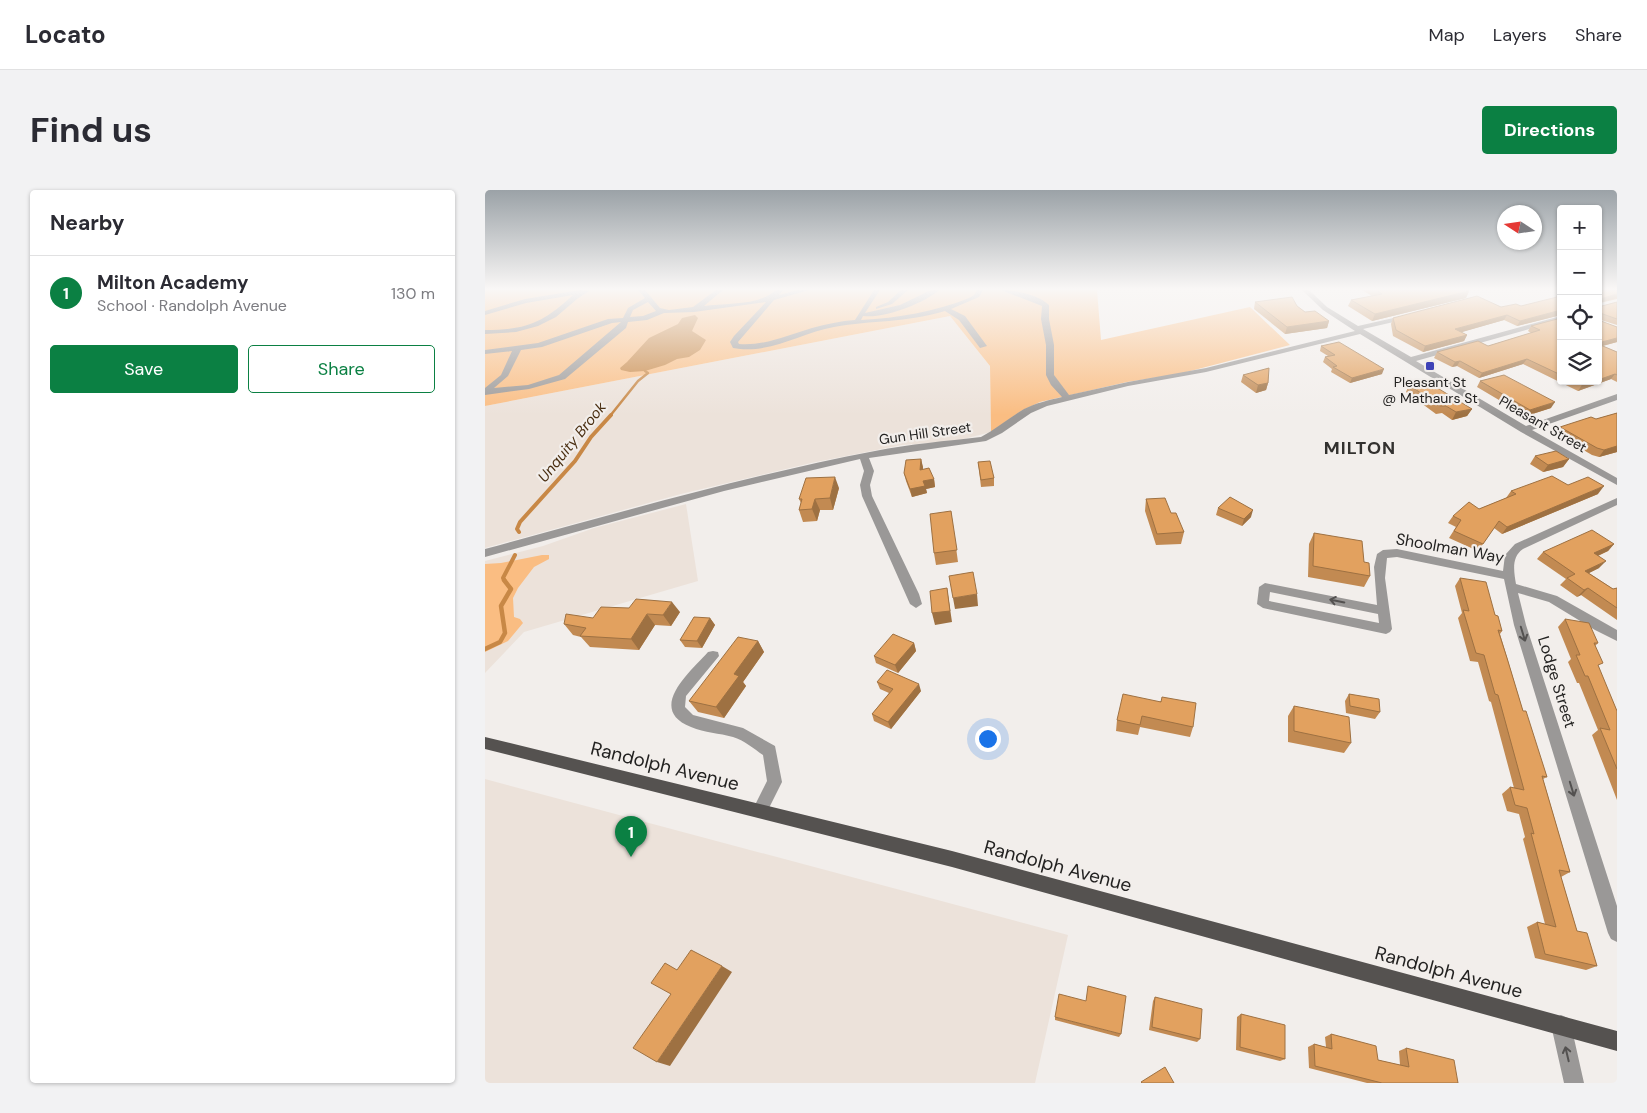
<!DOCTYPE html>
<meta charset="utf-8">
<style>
:root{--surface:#fff;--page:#f2f2f3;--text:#2b2b33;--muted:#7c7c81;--line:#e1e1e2;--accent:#0b8043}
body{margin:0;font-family:"DM Sans",sans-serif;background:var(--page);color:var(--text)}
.controls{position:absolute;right:15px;top:15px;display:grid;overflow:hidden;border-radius:5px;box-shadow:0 1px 4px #0004}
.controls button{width:45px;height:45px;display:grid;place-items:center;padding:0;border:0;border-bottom:1px solid var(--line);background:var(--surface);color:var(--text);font:25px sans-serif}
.compass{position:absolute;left:1012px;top:15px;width:45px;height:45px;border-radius:50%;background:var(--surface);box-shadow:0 1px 4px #0004;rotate:282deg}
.you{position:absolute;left:502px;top:548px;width:18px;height:18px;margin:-12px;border:4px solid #fff;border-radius:50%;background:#1a73e8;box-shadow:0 0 0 8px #1a73e833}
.badge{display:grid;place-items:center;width:32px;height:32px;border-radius:50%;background:var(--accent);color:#fff;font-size:16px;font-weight:700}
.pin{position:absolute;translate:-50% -41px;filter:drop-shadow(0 1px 2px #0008)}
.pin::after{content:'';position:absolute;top:26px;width:18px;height:15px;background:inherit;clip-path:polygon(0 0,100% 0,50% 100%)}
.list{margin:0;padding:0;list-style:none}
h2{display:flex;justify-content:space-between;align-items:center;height:65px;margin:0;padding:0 20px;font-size:21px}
h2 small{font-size:16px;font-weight:400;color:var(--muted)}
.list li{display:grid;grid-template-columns:32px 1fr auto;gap:15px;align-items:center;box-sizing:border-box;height:75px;padding:0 20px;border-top:1px solid var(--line)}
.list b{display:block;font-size:19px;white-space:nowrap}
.list p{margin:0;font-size:16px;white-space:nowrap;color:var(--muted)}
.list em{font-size:16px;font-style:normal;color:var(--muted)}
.actions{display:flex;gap:10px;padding:15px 20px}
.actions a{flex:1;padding:11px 0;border:1px solid var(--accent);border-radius:5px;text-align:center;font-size:18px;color:var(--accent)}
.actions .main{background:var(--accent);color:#fff}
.icon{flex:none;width:28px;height:28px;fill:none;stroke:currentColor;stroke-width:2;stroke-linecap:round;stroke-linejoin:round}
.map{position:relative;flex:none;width:1132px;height:893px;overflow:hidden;border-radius:5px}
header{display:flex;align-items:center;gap:30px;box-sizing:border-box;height:70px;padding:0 25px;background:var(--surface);border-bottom:1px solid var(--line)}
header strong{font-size:24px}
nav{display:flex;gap:28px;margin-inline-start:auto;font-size:18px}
.intro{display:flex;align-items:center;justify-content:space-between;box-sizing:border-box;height:120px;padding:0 30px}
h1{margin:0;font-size:35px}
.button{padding:12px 22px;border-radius:5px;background:var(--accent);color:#fff;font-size:18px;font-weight:700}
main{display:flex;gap:30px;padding:0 30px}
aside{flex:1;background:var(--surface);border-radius:5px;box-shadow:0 1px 4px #0004}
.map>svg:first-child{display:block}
.built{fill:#ece2da}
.green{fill:#fabd82}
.water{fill:#c88846}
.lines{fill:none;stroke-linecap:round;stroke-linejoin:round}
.stream-far2{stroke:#c88846;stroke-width:2.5}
.stream-far1{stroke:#c88846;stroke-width:4}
.stream{stroke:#c88846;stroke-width:4.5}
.minor{fill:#9a9897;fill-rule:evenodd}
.major{fill:#555250;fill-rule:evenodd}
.wall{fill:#c28a52}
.shaded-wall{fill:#9e7142}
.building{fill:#e2a15f;stroke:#9e7142}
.oneway{stroke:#535150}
.poi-dot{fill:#3e42b7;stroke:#f2eeeb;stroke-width:2}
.labels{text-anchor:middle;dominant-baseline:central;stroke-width:4.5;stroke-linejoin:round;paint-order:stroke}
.far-poi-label{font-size:14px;fill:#232221;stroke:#f2eeeb}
.far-street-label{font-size:14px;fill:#232221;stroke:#f2eeeb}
.far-water-label{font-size:15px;font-style:italic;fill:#4b3013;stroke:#f2eeeb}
.street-label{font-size:16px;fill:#232221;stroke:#f2eeeb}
.far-district-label{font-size:18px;font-weight:bold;letter-spacing:1px;fill:#33312f;stroke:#f2eeeb}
.near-street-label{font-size:19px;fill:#232221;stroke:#f2eeeb}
</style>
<header>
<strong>Locato</strong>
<nav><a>Map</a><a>Layers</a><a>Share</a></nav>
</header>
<div class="intro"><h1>Find us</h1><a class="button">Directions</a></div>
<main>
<aside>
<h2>Nearby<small></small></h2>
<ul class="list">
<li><span class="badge">1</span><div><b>Milton Academy</b><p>School · Randolph Avenue</p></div><em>130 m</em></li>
</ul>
<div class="actions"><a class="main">Save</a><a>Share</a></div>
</aside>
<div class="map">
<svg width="1132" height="893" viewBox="0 0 1132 893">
<rect width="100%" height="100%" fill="#f2eeeb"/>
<path class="built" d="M465,126l40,50 1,66 -35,9 -54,4 -91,18 -130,31 -196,54v-142z
M201,314l12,77 -174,51 -39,41v-112l58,-15 51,-18z
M0,589l583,156 -33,148h-550z"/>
<path class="green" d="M0,100h612l4,50 149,-33 40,38 -111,29 -52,8 -87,20 -19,9 -30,21 -1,-66 -40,-50 -465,90z
M57,365h7v4l-15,8 -16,21 -5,10 1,19 6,2 3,4 -15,18 -23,11v-88l16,-1z"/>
<path class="water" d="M210,125l3,3 -6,13 14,9 -6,10 -11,7 -12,2 -12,6 -20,6 -15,1 -9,-2 -1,-2 7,-6 22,-24 29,-14 4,-6z"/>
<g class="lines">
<path class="stream-far2" d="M125,226l28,-35 10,-8 -3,-2"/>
<path class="stream-far1" d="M34,342l-2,-3 3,-7 55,-61 16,-24 20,-22
M20,391l-2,-3 12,-23"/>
<path class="stream" d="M0,459l15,-7 5,-9 -4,-27 10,-17 -7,-9"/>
<path class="minor" d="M95,100l9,1 -12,8 -21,18 -18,9 -22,6 -31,2v-4c41,0 58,-7 88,-35l-47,8 -41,12v-4l40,-12z
M153,100h7l15,18 9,2 24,-3 23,-17h7l-19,16c22,-3 55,0 72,-16h7l-4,5 19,-5h11l-35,10 -36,42 1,2c26,2 49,-9 73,-16 14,-4 29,-7 43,-8l19,-30h6l-15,23 35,-8 31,-15h8c-14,13 -56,29 -76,26l-2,4c37,-2 73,-8 108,-22l5,-3 3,-5h6l-4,7 -28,12 14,7 22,30 -7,2 -21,-28 -14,-9c-39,12 -73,9 -111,16 -34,6 -65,28 -101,21l-3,-6 4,-6 32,-34 -72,10 -30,1 -17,7 -19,2 -2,6 -61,51 -36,10 -44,6v-7l16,-13 11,-24 -27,3v-4l53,-7 70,-24 15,-1 5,-10 17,-10zM163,112l8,9 -13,5 -13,1 3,-7zM136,132l-62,53 -31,10 -34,3 14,-12 13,-26 21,-3 70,-24z
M416,100h7l-16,14 -16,5v-2l12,-5z
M516,100c15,0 37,5 48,15v14l5,26v30l15,20 59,-13 78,-14 149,-37 -32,-21 -21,-20h7l18,17 31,19 53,-12v4l-48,11 48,28 150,-41v4l-145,41 110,65 91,-32v6l-85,30 85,48v7l-96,-53 -161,-98 -154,38 -78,14 -81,20 -16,7 -29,20 -16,8 -117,17 5,13 -4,14 2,11 47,98 3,10 -6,4 -6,-4 -48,-108 -2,-11 4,-14 -4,-12 -136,32 -239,66v-8c130,-35 259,-73 390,-98 35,-7 71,-10 106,-14 15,-8 28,-19 43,-28 12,-6 25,-9 38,-12l-11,-12 -5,-10v-30l-5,-26 1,-13z
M1132,308v7l-94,44c-12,8 -9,23 -7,35l41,12 60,34v11l-22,-11 -46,-28 -31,-9 8,32 91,281v36l-6,-3 -3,-6 -94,-308 -10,-46 -107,-22 -10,1 -2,20 7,51 -2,3 -4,2 -123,-26 -6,-4 2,-17 6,-4 112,22 -3,-38 3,-13 6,-4 14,-1 106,22 2,-16 10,-11zM785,402l108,22 1,9 -110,-22z
M228,461l5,1 1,4 -33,40 -1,11 8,8 50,13 32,18 7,36 -17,34 -5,2 -5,-2 -3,-5 15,-30 -4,-26c-9,-6 -19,-15 -30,-18 -14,-4 -28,-4 -42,-10 -45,-18 -1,-55 17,-75z
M1076,825l7,3 3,7 13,58h-20l-13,-58 3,-7z"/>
<path class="major" d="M0,547l467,114 665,180v20l-665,-184 -467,-118z"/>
</g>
<path class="wall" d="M877,100h104l3,1 -3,7 -94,23 -24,-15 3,-6 21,-4z
M1113,100h19v9l-17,4 -1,1 3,2 15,-4v23l-16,-5v1l16,6v15l-14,4 14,6v30l-6,-3 -33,12 -55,-27 -44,14 -22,-12 -5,1 -18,-9 3,-6 51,-6 43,-13 -3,-2 3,-5 30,-8v63h37z
M1076,102v23l-44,11 -13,-6 -43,12 6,3 -3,6 -41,11 -30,-16 -2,-12 2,-6 128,-12 34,-8 3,-5z
M770,112l42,4 8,6 24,9 -2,7 -42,6 -31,-25z
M836,156l61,28 -32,9 -19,-11 1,-3 -9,-7 2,-5 3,-1 -8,-5z
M758,185l25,8 -2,7 -10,3 -15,-11z
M995,191l71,27 -25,8 -49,-29z
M924,195l63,24 -5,7 -15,4 -10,-7 -6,1 -30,-22z
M1132,223v39l-18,5 -7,-2 -36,-21 4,-7 36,-8z
M1050,266l34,3 -6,8 -20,5 -13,-8z
M436,269l2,10 11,10 1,8 -9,2 1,4 -15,4 -6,-16 -2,-8z
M493,272l16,16v8l-13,1z
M1083,295l30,9 -96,40 -8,-6 -16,23 -29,-13 7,-11 -8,-4 5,-7 26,-7 27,-11 5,-7z
M354,298l-6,22h-13l-3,11 -14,1 -4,-12 2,-7 -2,-4z
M661,309l25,14 13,19 -3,12 -25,1 -11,-34z
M733,318l33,9 -9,9 -26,-11z
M466,321l7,51 -22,3 -2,-12z
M829,343l50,29 6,14 -6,11 -56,-10 1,-33z
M1129,354l-6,7 -10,5 1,12 -10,5 24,16 4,-1v32l-36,-25 -4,2 -17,-12 6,-6 -29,-20 6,-7z
M975,388l35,37 7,16 -2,3 23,77 24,66 -4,2 27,93 -9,5 16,54 20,35 -11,4 -51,-12 -8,-31 10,-5 8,2 -22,-85 2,-2 -6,-23 -12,-3 -5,-17 8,-7 4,1 -23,-86 -2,-1 -11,-39 -8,-1 -12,-43 4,-5 -7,-27z
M195,422l-9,14 -16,-1 -16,25 -49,-3 -9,-10 -8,-2 -9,-11 29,-6z
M225,428l5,7 -13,23 -17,-1 -5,-7z
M1080,429l33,24 -3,3 3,21 19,44v89l-25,-65 6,-5 -19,-47h-2l-9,-21 3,-3 -13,-32z
M273,451l6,11 -21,30 3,4 -22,32 -26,-6 -9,-11z
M429,453l2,8 -18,22 -22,-10 -2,-7z
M392,492l44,9 -30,38 -17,-8 -2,-7 17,-21 -9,-4z
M864,504l31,18 -5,7 -29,-6 -1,-12z
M676,511l32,26 -3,10 -50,-10 -2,8 -22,-4 1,-11z
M809,516l57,37 -7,10 -56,-11v-26z
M670,807l45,42 -3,3 -48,-12 4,-29z
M756,824l44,45 -5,2 -44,-11 1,-33z
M570,827l66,17 -2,3 -64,-17z
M846,844l47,26 22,5 -1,-14 7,-3 52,35h-91l-58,-15 -1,-21 6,-3 12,3 -1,-10z"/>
<path class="shaded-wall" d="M984,101l-3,7 -94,23 3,-7z
M1132,104v4l-19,5 2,-4z
M1076,120v5l-44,11 3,-5z
M1022,125l-3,5 -52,15 3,-6z
M844,131l-2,7 -42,6 2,-7z
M982,145l-3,6 -41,11 2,-6z
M1132,148v4l-19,5v-4z
M1042,169l-4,5 -44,14 3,-5z
M975,171l-3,5 -5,1 3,-5z
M899,179l-2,5 -32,9 2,-5z
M1130,184l-4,5 -33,12 4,-6 12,-4h4v-1z
M783,193l-2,7 -10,3 2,-8z
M1070,212l-4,6 -25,8 4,-6z
M987,219l-5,7 -15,4 4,-8z
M1132,256v6l-18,5 5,-7z
M436,269l2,8 -1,11 -2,-8z
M1084,269l-6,8 -20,5 5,-7z
M350,287l4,11 -6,22 -3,-12z
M449,289l1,8 -9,2 1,4 -15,4 -2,-8 13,-8z
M1119,296l-6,8 -96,40 5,-7z
M330,309l5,11 -3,11 -5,-12z
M768,320l-2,7 -9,9 2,-7z
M1129,354l-6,7 -20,9 6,-7z
M1121,371l-7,7 -20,10 6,-7z
M462,398l5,34 -17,3 -3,-12z
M1103,398l-7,7 -4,2 7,-7z
M492,404l1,12 -23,3 -2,-11z
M187,412l8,10 -9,14 -8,-11z
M162,424l8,11 -16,25 -8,-11z
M225,428l5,7 -13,23 -5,-7z
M273,451l6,11 -21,30 3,4 -22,32 -8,-11 18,-33z
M429,453l2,8 -18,22 -3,-8z
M434,494l2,7 -30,38 -3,-7z
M237,776l10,6 -62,94 -13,-4z"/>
<path class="building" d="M891,100h90l3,1 -94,23 -24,-14 31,-6z
M1113,100h19v4l-17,5 -1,5 3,2 15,-4v17l-17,-6 1,8 16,6v11l-19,5z
M992,106l24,11 15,-3 5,2 40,-10v14l-41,11 -13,-6 -52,14 12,6 -42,11 -29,-16 -3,-12z
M807,107l5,9 8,6 10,-1 14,10 -42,6 -32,-25z
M1076,128v57l-34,-16 -45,14 -22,-12 -5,1 -18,-10 41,-11 10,5 52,-16 -9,-4z
M854,152l45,27 -32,9 -19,-11 4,-1 -12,-9 10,-2 -14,-9z
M1113,154l19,8v23l-2,-1 -17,6z
M784,178l-1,15 -10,2 -15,-10z
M1019,185l51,27 -25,8 -50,-29z
M941,191l46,28 -16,3 -10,-6h-6l-31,-21z
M1089,191h20l-12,4z
M1132,223v33l-13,4 -7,-2 -37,-21 31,-10 5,2z
M1071,261l13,8 -21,6 -13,-9z
M436,269l-1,11 9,-2 5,11 -11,2 2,5 -15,3 -6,-16 2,-13z
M505,271l4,17 -13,2 -3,-18z
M1067,286l16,9 20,-8 16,9 -97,41 -8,-6 -16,23 -29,-13 7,-11 -8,-4 16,-14 10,7 37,-15 -5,-3z
M350,287l-5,21 -15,1 -3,10 -13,1 3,-11h-3l7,-21z
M745,307l23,13 -9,9 -26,-11z
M680,308l6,15h5l8,19 -27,2 -11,-35z
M466,321l6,39 -23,3 -4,-39z
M1107,340l22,14 -20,9 12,8 -21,10 28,18 4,-1v20l-29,-20 -4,2 -17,-12 8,-4 -32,-22z
M829,343l48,8 2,21 5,1 1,13 -57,-10z
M488,382l4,22 -24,4 -4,-22z
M975,388l26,4 9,33 3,1 4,15 -4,-1 9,28 16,53h3l21,66 -5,-1 28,96 -11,-2 18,61 10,2 10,33 -52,-12 -8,-32 19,5 -25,-94 3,1 -7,-26 -12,-3 -5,-18 14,3 -26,-95 -3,-1 -11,-39 -8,-2 -13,-43 6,1z
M462,398l3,23 -18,2 -2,-22z
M151,409l36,3 -9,13 -16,-1 -16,25 -51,-3 6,-8 -22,-4 2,-10 27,4 8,-11 28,1z
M209,427l16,1 -13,23 -17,-1z
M1080,429l24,4 9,20h-4l9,20 -5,2 19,46v58l-17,-41 10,2 -22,-54h-3l-9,-21h4z
M408,444l21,9 -19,22 -21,-9z
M253,447l20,4 -24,33 5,2 -23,31 -27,-6z
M402,480l32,14 -31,38 -16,-8 21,-25 -16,-7z
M638,504l38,8 1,-5 34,6 -3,24 -51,-11 -2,9 -23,-5z
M864,504l30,5 1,13 -30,-6z
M809,516l55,11 2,26 -57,-12z
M206,760l31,16 -65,96 -24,-14 38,-54 -20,-11 14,-20 12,7z
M603,796l38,10 -5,38 -66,-17 4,-23 27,7z
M670,807l47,12 -2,30 -48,-12z
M756,824l44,11v34l-45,-12z
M846,844l45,12 2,14 31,7 -3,-19 48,12 4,23h-76l-67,-17 -1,-22 18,5z
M680,877l9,16h-32l-1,-1z"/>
<defs><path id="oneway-shaft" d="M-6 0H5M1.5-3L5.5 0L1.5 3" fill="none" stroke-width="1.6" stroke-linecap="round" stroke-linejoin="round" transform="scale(1.25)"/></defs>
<g class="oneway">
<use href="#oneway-shaft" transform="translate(852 411) rotate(-169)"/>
<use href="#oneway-shaft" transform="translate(1038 444) rotate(73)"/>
<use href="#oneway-shaft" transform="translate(1087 599) rotate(73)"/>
<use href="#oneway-shaft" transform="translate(1082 864) rotate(-103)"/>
</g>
<linearGradient id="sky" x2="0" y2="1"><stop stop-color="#9ba2a7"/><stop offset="0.44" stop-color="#f9f7f6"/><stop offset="1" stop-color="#f9f7f6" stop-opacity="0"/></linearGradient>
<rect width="1132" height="225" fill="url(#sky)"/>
<rect class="poi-dot" x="940" y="171" width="10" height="10" rx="2.5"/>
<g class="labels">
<g class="far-poi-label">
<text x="945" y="192">Pleasant St<tspan x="945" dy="16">@ Mathaurs St</tspan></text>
</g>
<g class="far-street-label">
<text transform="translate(1058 234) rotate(30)">Pleasant Street</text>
<text transform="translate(440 243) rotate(-8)">Gun Hill Street</text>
</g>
<g class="far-water-label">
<text transform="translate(87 252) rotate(-51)">Unquity Brook</text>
</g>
<g class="street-label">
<text transform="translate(965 358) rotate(10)">Shoolman Way</text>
<text transform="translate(1072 492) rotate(73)">Lodge Street</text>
</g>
<g class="far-district-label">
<text x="875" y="258">MILTON</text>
</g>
<g class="near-street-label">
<text transform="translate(180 576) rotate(14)">Randolph Avenue</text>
<text transform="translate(573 676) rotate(15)">Randolph Avenue</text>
<text transform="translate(964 782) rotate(15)">Randolph Avenue</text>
</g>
</g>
</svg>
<div class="controls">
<button>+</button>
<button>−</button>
<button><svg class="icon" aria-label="locate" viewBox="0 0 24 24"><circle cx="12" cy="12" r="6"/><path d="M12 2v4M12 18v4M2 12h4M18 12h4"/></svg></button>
<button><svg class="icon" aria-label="layers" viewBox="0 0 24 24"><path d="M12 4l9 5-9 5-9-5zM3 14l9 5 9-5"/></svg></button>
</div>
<svg class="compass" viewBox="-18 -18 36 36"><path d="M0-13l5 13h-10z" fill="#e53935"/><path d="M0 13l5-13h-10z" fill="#7c7c81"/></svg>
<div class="you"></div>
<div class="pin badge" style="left:146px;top:667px">1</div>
</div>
</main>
